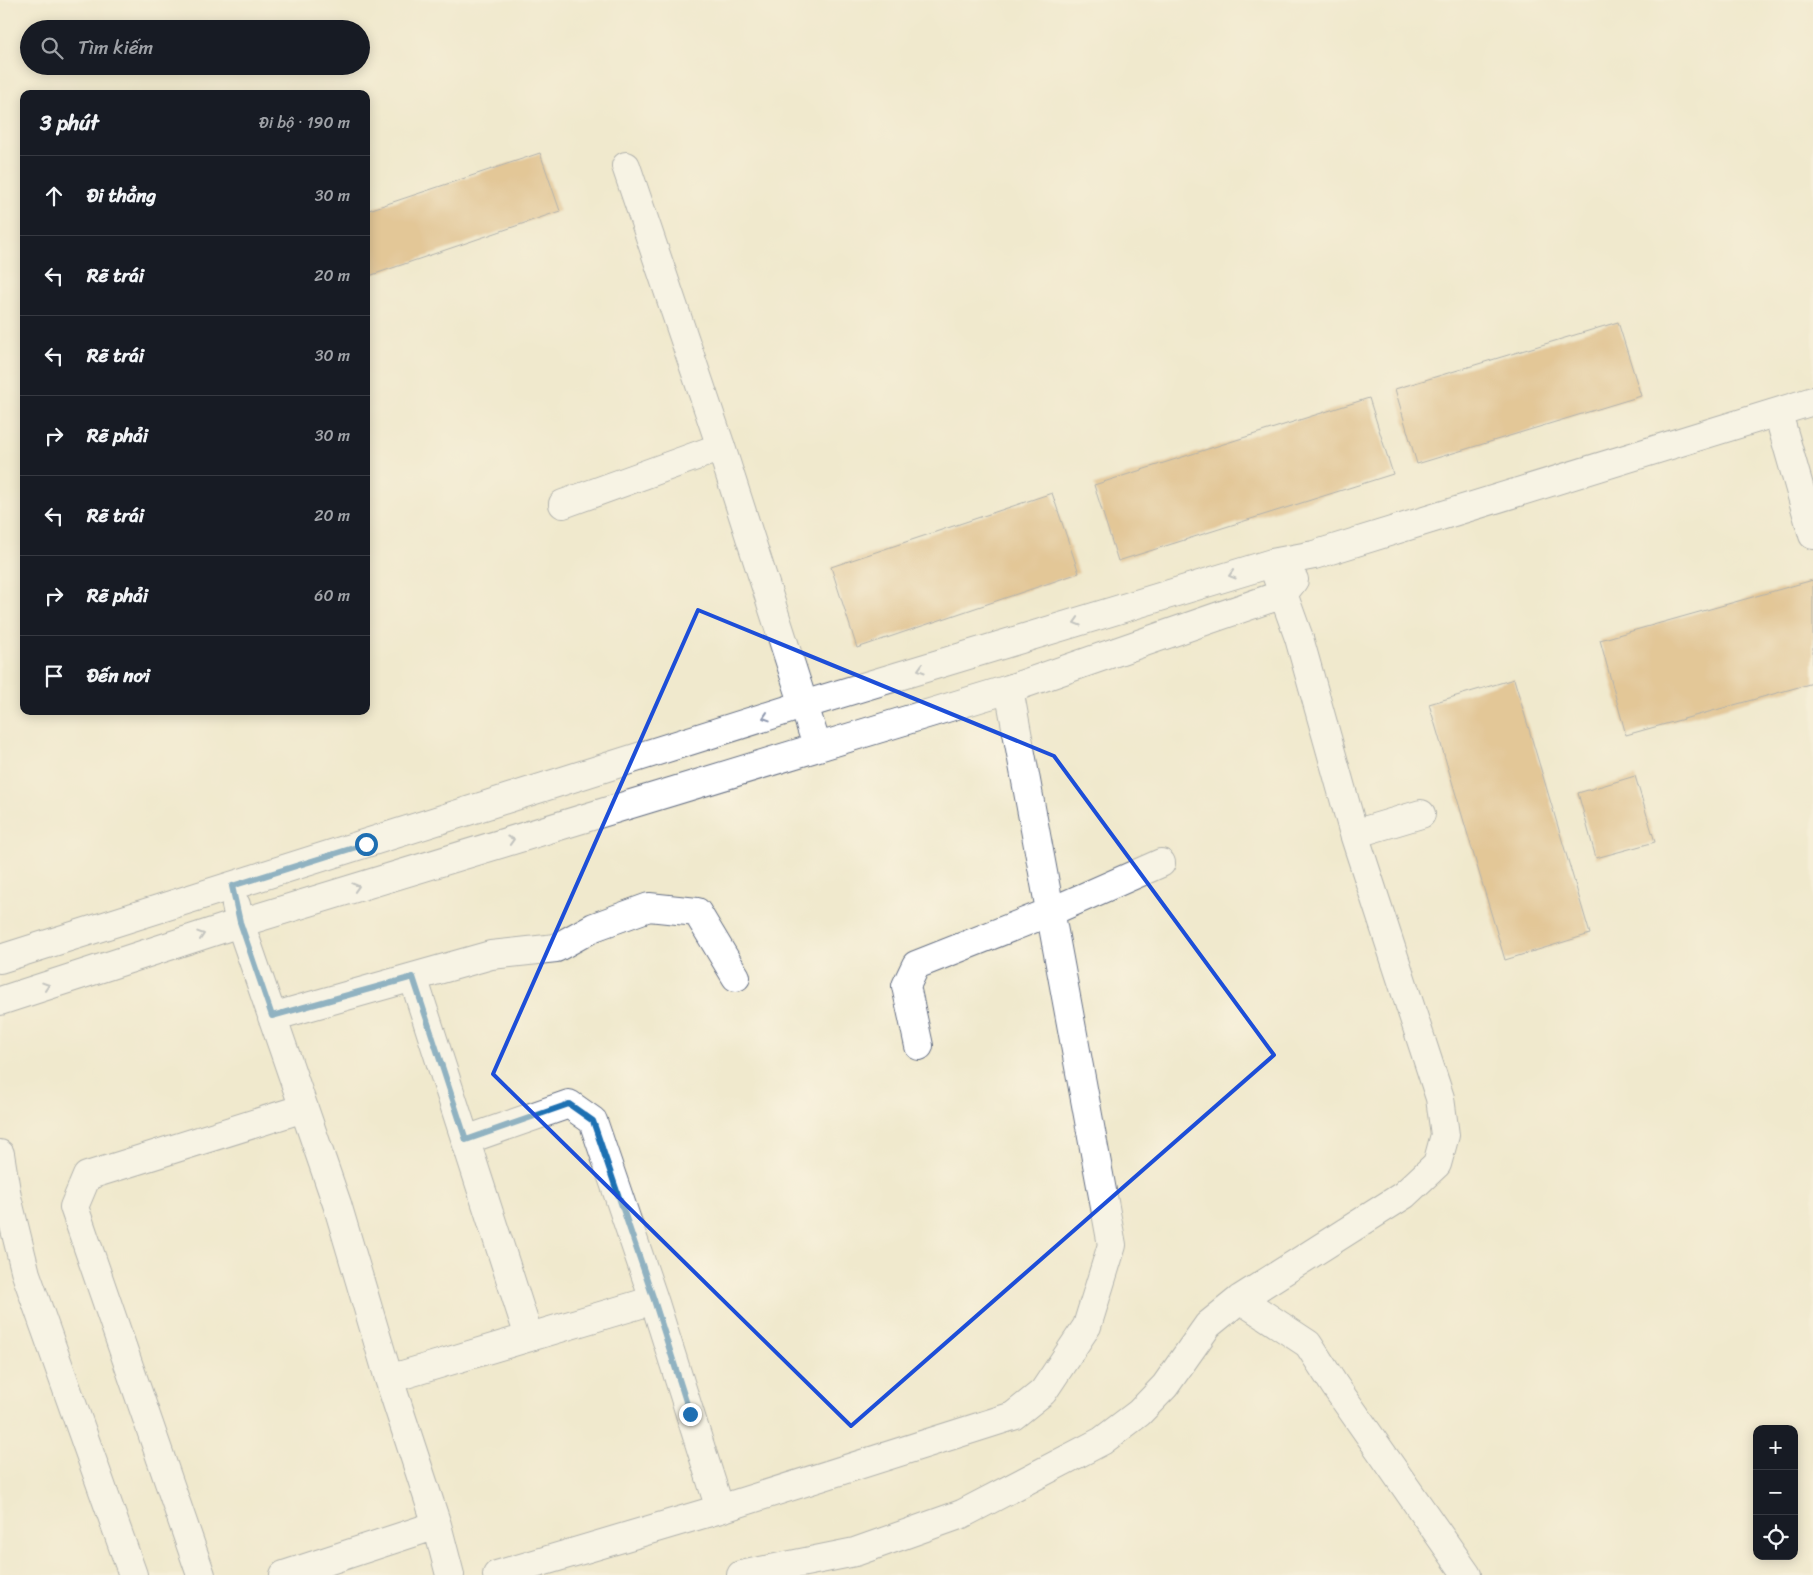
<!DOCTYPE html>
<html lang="vi">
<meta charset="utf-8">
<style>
:root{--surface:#171b24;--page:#242831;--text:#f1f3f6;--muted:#9ea1a6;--line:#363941}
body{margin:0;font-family:Sriracha,sans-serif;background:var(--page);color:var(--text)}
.controls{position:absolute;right:15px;bottom:15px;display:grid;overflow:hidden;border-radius:10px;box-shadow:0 2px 12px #0003}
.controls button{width:45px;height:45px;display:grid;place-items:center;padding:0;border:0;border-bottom:1px solid var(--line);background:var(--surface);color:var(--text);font:25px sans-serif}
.stop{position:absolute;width:15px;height:15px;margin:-11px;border:4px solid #1f6fb2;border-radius:50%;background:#fff}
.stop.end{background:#1f6fb2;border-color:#fff;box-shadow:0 1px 5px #0008}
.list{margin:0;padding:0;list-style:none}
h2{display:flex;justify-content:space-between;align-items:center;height:65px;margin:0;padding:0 20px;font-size:21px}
h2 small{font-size:16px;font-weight:400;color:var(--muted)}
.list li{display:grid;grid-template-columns:32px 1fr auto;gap:15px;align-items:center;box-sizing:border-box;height:80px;padding:0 20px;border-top:1px solid var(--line)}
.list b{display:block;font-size:19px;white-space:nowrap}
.list em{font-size:16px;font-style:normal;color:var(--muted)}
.icon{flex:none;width:28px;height:28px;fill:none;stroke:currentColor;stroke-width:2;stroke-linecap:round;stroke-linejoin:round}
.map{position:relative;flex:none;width:1813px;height:1575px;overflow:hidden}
.search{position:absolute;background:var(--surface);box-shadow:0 2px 12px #0003;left:20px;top:20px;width:350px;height:55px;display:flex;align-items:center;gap:12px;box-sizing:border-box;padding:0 18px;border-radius:28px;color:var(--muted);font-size:19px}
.panel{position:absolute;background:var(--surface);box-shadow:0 2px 12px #0003;left:20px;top:90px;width:350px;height:625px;border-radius:10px}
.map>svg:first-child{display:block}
.building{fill:#d29d57}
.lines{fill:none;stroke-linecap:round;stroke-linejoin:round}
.minor-casing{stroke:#667085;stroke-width:30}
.minor{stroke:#fff;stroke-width:28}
.oneway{stroke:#8d97ae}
.route{stroke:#1f6fb2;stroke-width:6}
.marked{fill:none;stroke:#1d4ed8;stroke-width:4;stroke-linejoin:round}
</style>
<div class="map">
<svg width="1813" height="1575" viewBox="0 0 1813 1575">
<rect width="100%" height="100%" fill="#fcf5e5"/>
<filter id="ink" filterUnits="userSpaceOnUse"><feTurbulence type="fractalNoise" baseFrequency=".02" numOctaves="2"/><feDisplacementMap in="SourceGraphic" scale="10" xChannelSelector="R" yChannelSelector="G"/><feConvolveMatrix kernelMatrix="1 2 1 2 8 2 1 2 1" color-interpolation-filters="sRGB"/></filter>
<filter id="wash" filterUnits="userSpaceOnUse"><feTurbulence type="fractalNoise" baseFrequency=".0096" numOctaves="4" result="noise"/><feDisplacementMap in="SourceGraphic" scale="20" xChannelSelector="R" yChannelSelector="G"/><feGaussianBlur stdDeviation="1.12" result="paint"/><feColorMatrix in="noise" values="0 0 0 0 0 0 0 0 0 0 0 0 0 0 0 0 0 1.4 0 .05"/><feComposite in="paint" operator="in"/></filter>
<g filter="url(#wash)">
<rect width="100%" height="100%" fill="#f0e9cd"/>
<g id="blocks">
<path class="building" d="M540,153l20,58 -194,66v-66z
M1618,322l23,74 -224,68 -22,-75z
M1369,398l24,76 -275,87 -24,-76z
M1052,493l27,80 -222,75 -26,-81z
M1813,580v103l-187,52 -26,-95z
M1514,679l76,255 -85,26 -76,-256z
M1635,776l20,66 -59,16 -18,-65z"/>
</g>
</g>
<g filter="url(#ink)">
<use href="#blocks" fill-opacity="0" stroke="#667085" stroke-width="1"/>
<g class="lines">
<defs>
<path id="minor" d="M626,166l95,281 96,299
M1778,413l35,122
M563,504l158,-57
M1354,834l67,-20
M236,905l4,18 97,281 52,175 48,146 13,50
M0,959l803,-254 469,-142 42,-8 499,-154
M413,977l116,360
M0,1001l240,-78 769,-234 274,-95 11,-14
M272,1017l219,-62 65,-7 38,-21 55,-20 48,5 39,65
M919,1046l-13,-60 10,-21 134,-53 111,-49
M466,1140l103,-36 24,17 61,179 66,209
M0,1154l7,43 19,77 107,301
M1240,1299l68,45 27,42 132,189
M389,1379l265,-79
M201,1575l-127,-368 13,-31 217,-68
M284,1575l153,-50
M497,1575l223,-66 293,-93 30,-24 44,-66 25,-81 -103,-556
M741,1575l114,-23 107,-38 140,-73 37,-28 26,-27 43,-61 32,-26 164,-104 33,-31 8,-29 -5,-37 -86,-264 -55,-196 -27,-75"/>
</defs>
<use href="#minor" class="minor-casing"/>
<use href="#minor" class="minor"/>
</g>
<defs><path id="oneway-chevron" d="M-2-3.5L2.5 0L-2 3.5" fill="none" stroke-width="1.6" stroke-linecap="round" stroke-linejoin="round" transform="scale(1.25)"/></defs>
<g class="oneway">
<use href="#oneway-chevron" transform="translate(1232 575) rotate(163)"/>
<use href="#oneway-chevron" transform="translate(1077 622) rotate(163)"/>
<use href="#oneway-chevron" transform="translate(921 669) rotate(163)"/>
<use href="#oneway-chevron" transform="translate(766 717) rotate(162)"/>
<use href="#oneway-chevron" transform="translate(511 840) rotate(-17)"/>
<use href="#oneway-chevron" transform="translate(356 887) rotate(-17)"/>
<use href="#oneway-chevron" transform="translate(201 935) rotate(-18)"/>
<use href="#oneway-chevron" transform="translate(46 986) rotate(-18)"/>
</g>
</g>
<g class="lines" filter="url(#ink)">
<path class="route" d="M366,844l-134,42 8,36 32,94 141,-39 53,163 103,-36 24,17 61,179 36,114"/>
</g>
<path d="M0 0H1813V1575H0ZM698,610l356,146 220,299 -423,371 -358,-352z" fill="#f0e9cd" fill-opacity=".55" fill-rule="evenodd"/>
<path class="marked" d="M698,610l356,146 220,299 -423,371 -358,-352z"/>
</svg>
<div class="controls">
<button>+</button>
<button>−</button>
<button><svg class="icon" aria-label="locate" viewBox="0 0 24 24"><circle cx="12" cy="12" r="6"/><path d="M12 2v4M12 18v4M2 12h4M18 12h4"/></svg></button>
</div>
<div class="stop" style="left:366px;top:844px"></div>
<div class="stop end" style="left:690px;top:1414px"></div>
<div class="search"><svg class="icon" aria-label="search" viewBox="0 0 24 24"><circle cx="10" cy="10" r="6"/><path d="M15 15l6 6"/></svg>Tìm kiếm</div>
<section class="panel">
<h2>3 phút<small>Đi bộ · 190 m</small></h2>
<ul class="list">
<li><svg class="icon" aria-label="ahead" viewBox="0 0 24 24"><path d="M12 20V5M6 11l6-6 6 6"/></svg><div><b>Đi thẳng</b></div><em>30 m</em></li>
<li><svg class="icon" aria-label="left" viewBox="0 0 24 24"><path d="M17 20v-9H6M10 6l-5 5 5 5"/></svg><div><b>Rẽ trái</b></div><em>20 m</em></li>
<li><svg class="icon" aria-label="left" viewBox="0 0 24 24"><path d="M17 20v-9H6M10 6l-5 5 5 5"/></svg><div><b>Rẽ trái</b></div><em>30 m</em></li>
<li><svg class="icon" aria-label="right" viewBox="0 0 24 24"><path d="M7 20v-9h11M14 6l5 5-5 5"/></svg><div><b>Rẽ phải</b></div><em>30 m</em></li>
<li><svg class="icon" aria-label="left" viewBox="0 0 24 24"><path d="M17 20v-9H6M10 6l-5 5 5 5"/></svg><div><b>Rẽ trái</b></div><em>20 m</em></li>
<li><svg class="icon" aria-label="right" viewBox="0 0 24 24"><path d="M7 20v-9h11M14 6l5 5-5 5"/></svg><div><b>Rẽ phải</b></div><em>60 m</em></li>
<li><svg class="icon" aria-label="arrive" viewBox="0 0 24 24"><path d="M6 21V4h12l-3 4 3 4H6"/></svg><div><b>Đến nơi</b></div></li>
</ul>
</section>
</div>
